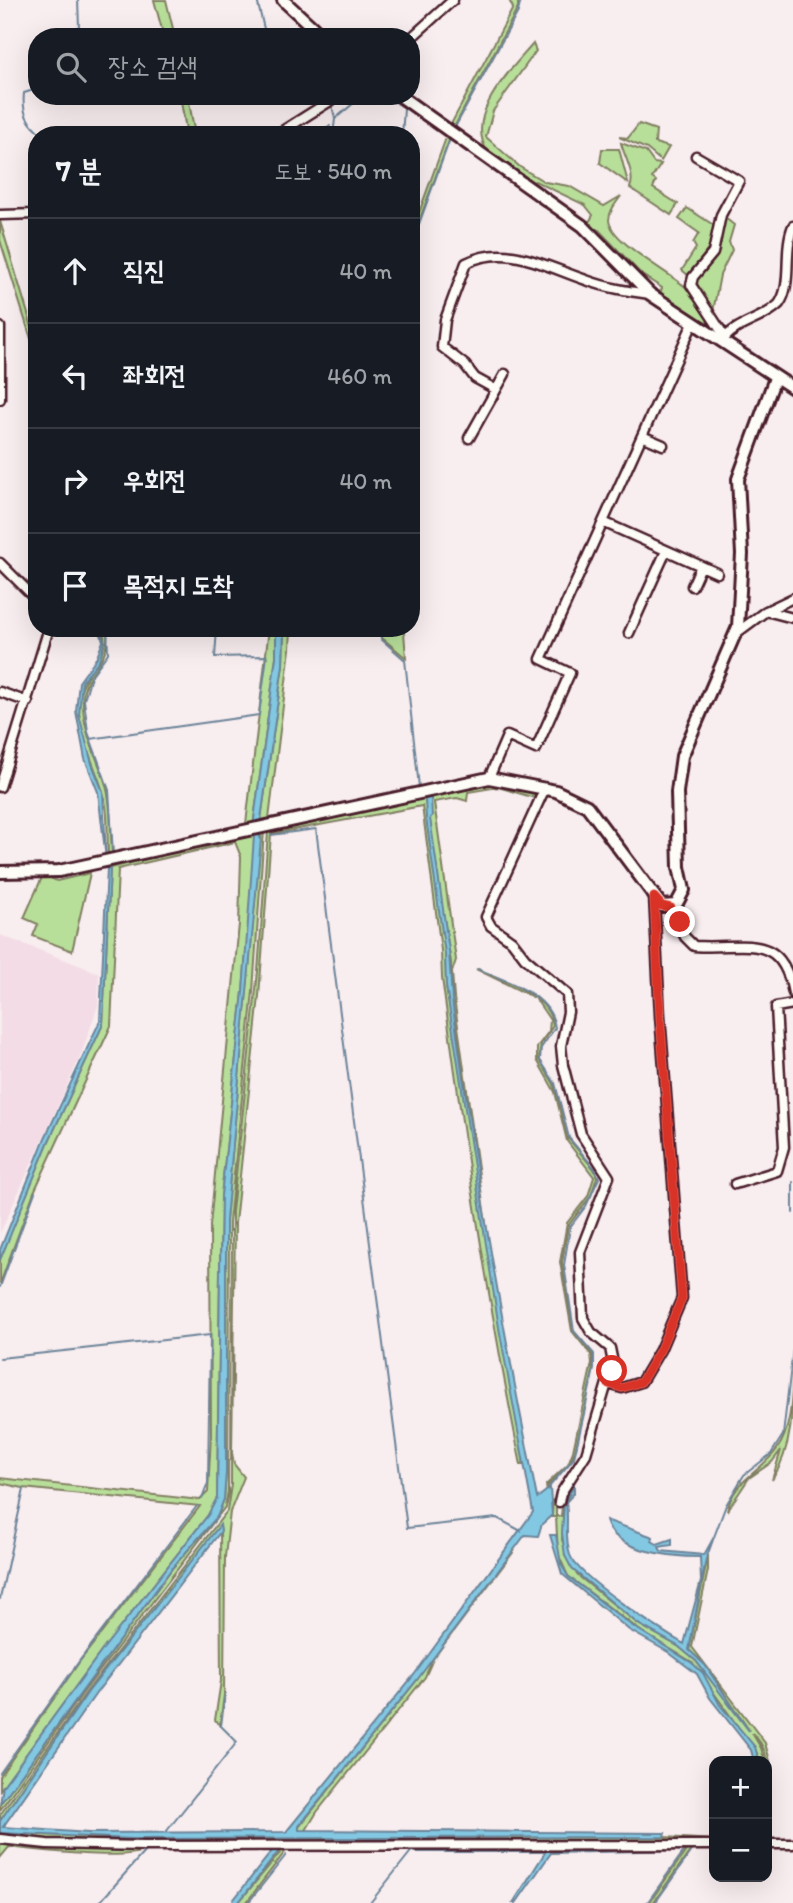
<!DOCTYPE html>
<html lang="ko">
<meta charset="utf-8">
<style>
:root{--surface:#171b24;--page:#242831;--text:#f1f3f6;--muted:#9ea1a6;--line:#363941}
body{margin:0;font-family:Itim,"Poor Story",sans-serif;background:var(--page);color:var(--text)}
.controls{position:absolute;right:21px;bottom:21px;display:grid;overflow:hidden;border-radius:14px;box-shadow:0 7px 28px #0002}
.controls button{width:63px;height:63px;display:grid;place-items:center;padding:0;border:0;border-bottom:2px solid var(--line);background:var(--surface);color:var(--text);font:35px sans-serif}
.stop{position:absolute;width:21px;height:21px;margin:-16px;border:5px solid #d93025;border-radius:50%;background:#fff}
.stop.end{background:#d93025;border-color:#fff;box-shadow:0 2px 7px #0008}
.list{margin:0;padding:0;list-style:none}
h2{display:flex;justify-content:space-between;align-items:center;height:91px;margin:0;padding:0 28px;font-size:30px}
h2 small{font-size:23px;font-weight:400;color:var(--muted)}
.list li{display:grid;grid-template-columns:46px 1fr auto;gap:21px;align-items:center;box-sizing:border-box;height:105px;padding:0 28px;border-top:2px solid var(--line)}
.list b{display:block;font-size:26px;white-space:nowrap}
.list em{font-size:23px;font-style:normal;color:var(--muted)}
.icon{flex:none;width:38px;height:38px;fill:none;stroke:currentColor;stroke-width:2;stroke-linecap:round;stroke-linejoin:round}
.map{position:relative;flex:none;width:793px;height:1903px;overflow:hidden}
.search{position:absolute;background:var(--surface);box-shadow:0 7px 28px #0002;left:28px;top:28px;width:392px;height:77px;display:flex;align-items:center;gap:18px;box-sizing:border-box;padding:0 24px;border-radius:28px;color:var(--muted);font-size:26px}
.panel{position:absolute;background:var(--surface);box-shadow:0 7px 28px #0002;left:28px;top:126px;width:392px;height:511px;border-radius:28px}
.map>svg:first-child{display:block}
.built{fill:#f3dce6}
.green{fill:#b8df9a;stroke:#817f62;stroke-width:2}
.water{fill:#82c8e3;stroke:#6c8499;stroke-width:2}
.lines{fill:none;stroke-linecap:round;stroke-linejoin:round}
.stream{stroke:#6c8499;stroke-width:2}
.minor-casing{stroke:#4a1f2b;stroke-width:13}
.tertiary-casing{stroke:#4a1f2b;stroke-width:16}
.minor{stroke:#fdfcf7;stroke-width:8}
.tertiary{stroke:#fdfcf7;stroke-width:10}
.route{stroke:#d93025;stroke-width:9}
</style>
<div class="map">
<svg width="793" height="1903" viewBox="0 0 793 1903">
<rect width="100%" height="100%" fill="#f8edef"/>
<filter id="ink" filterUnits="userSpaceOnUse"><feTurbulence type="fractalNoise" baseFrequency=".0143" numOctaves="2"/><feDisplacementMap in="SourceGraphic" scale="14" xChannelSelector="R" yChannelSelector="G"/><feConvolveMatrix kernelMatrix="1 2 1 2 8 2 1 2 1" color-interpolation-filters="sRGB"/></filter>
<g filter="url(#ink)">
<path class="built" d="M0,935l99,38 -1,32 -17,50 -81,178z"/>
<path class="green" d="M154,0h12l9,37h-11z
M509,0h9v8l-66,123 -2,-5 63,-118z
M533,44l3,7 -43,60 -7,26 34,30 25,15 24,4 35,20 17,-10c-5,7 -12,15 -12,24 2,23 64,54 80,70 12,13 19,32 29,46l-59,-39 3,-9 -20,-13 -43,-45 -12,-4 6,-11 -8,-10 -50,-24 -6,3c-12,-9 -31,-18 -40,-30 -27,-37 21,-83 44,-110z
M180,96h8l7,39h-8z
M386,96h7l58,39 -40,108v-8l36,-100z
M639,124l17,6 -1,13 14,4 -8,14 -14,-12 -28,-12 9,1z
M621,143l25,9 8,11 7,1 -9,14 4,3 -3,7 25,16 -7,11 -41,-27c6,-13 -6,-32 -9,-45z
M602,149h17l9,34 -28,-20z
M687,208l28,18 -2,16 -24,34 -7,-6 14,-22 -3,-5 6,-10 -20,-14z
M724,217l10,8 -5,17 3,8 -12,25 -7,37 -17,-30 19,-27z
M0,221l37,123v14l-37,-118z
M102,628l5,2c4,33 -23,40 -24,69 -1,31 13,55 22,83 7,22 5,48 7,71h-4c-1,-20 1,-45 -6,-64 -9,-29 -25,-56 -23,-88 2,-30 34,-45 23,-73z
M269,628h7v29l-23,170 -139,27 132,-30z
M284,628h7l-1,21 -21,170 150,-31 -159,38 23,-161z
M382,628l2,4h20l2,26 -24,-20z
M501,782l31,9 6,8 -40,-12 -30,5 -1,9 -10,-3 -23,4 22,158 -4,12 2,26 35,248 -37,-246 -1,-38 -26,-162 20,153 1,33 78,479h-3c-33,-161 -57,-324 -79,-487l-1,-28 -19,-144 -151,28 -12,162 -24,227 -3,230 2,11 10,13 -14,35 -5,45 -1,138 -4,30 -5,-5 6,-39 -1,-155 -132,166 -88,129v-6l87,-124 140,-180 4,-26 1,-273 26,-241 10,-139z
M264,830l-11,161 -24,232 -1,269 -3,15 -140,183 -85,120v-6l173,-237 44,-50 7,-18 2,-27v-252l35,-385 -6,1 -12,156 -22,204 -4,302 -9,17 -105,134 -103,141v-14l80,-115 120,-155 -177,-18 -23,-5v-5l200,22 8,-8 3,-57 -1,-209 29,-302 2,-67 -6,-15 -117,27 -7,157 -77,166 -34,92v-27l48,-114 55,-119 7,-156z
M90,873l-18,78 -39,-15 5,-12 -14,-6 19,-43 14,6z
M476,969c27,12 73,24 77,57l-12,18 -2,15 15,25 13,53 27,32 3,8 -6,19 -23,30 -6,37 11,68 19,22 1,18 -18,81 -7,13 -20,21 -1,7 -1,-8 22,-21 5,-13 19,-88 -1,-8 -19,-24 -12,-69 7,-39 21,-27 6,-19 -27,-36 -12,-49 -18,-32v-13l12,-16 1,-11 -15,-22z
M793,1370c0,37 0,78 -21,110l9,-30 -9,12 -23,16 -22,33c6,-31 34,-39 50,-62 15,-20 15,-55 16,-79z
M571,1483l3,3 -10,17 -2,37 15,35 61,49 40,22 18,15 53,69 -44,-65 -16,-15 19,-95v15l-16,77 73,96 5,18 -3,21c0,-21 1,-34 -15,-49l9,15 4,13h-6l-1,-6 -66,-93 -50,-30 -74,-56 -10,-22 -2,-37h-8l4,-2 1,-15 3,-2v18h5l2,-19z
M515,1550l-82,109 -8,18 -108,135 -12,20 -6,-1v-4l118,-147 15,-24z
M0,1833l133,6 531,-2 50,3v4h-629l-85,-7z
M0,1842l693,5 -40,56h-4l39,-55h-400l-42,55h-8l46,-55 -140,2c-15,11 -111,0 -135,-3l-9,11z
M685,1849l-272,2v-1z"/>
<path class="water" d="M99,628l6,14 -6,18 -17,22 -3,33 13,49 11,28 3,67 -8,-67 -13,-33 -9,-48 3,-29 18,-25 6,-16z
M276,628h8l-1,37 -23,161 -7,1 23,-170z
M431,798l1,18 -2,2 19,133 3,49c23,167 51,332 85,498l13,-10 2,27 -10,9 -4,12 -13,-1 -108,145 -118,146v4l366,3 -1,4 -531,2 -133,-6v-12l88,-129 132,-167 1,6 -124,161 -94,135 86,6 197,-1 128,-157 119,-163 -34,-184 -53,-342 -1,-33 -19,-135 -1,-19z
M258,833l3,6 -35,381v252l-2,27 -7,18 -44,50 -173,237 3,-18 100,-137 105,-134 9,-17 4,-302 22,-204 11,-156z
M107,868h3l-7,156 -55,119 -48,117v-10l45,-112 55,-117z
M574,1486v7l-8,9c3,17 -2,35 4,53 8,22 91,76 114,89l17,-63 -1,-24c-27,0 -87,-5 -94,-37l47,17 -1,4 5,3 15,-5v6l-13,2 2,4 43,4 10,-18 -8,22 -17,91 16,15 44,66 -53,-70 -18,-15 -40,-22 -66,-55 -7,-13 -3,-23 2,-30z
M550,1535h6l5,29 7,12 63,49 61,38 11,10 17,32 35,42 4,14h-5l-3,-11 -41,-52 -13,-24 -29,-22 -39,-22 -67,-56z
M684,1850l-133,3 -35,50h-3l33,-52z
M272,1851h7l-41,52h-7z"/>
<g class="lines">
<path class="stream" d="M257,0l9,37
M63,37l3,-7 13,-3 -1,-27
M37,89l-13,4c-2,20 3,30 19,42
M386,96l52,33
M332,105l3,14 -2,16
M335,119l27,-23
M454,129l64,-117 3,-12
M308,135l22,-9
M402,135l2,-26
M24,210l13,-1
M411,246l39,-107
M36,339l1,2
M107,628l1,25 -17,23 -7,24 4,32 21,58 4,64h-5
M380,628l1,11 24,21 14,127
M90,739l169,-24 8,-59 -52,1 2,-29
M271,835l45,-6 91,699 90,-10 24,13
M478,969c27,12 73,24 77,59l-14,20 -1,12 15,23 14,55 26,31 4,9 -13,28 -16,21 -6,38 10,66 20,23v15l-20,89 -25,29
M793,1182v31
M0,1287l35,-95
M0,1358l210,-23 -2,148 -6,16
M714,1537l12,-32 18,-30 27,-21 12,-19 10,-86
M0,1599l24,-110
M0,1773l80,-113 117,-154
M166,1832l71,-90 -16,-16 4,-32
M767,1848h26
M414,1852h130
M99,1903l46,-52 132,-1
M248,1903l38,-48
M370,1903l43,-54
M647,1903l39,-55
M655,1903l39,-55"/>
<defs>
<path id="minor" d="M411,38l42,-38
M276,135l62,-39
M696,156l43,25 -18,34 -8,38 -20,24 -2,8 34,52
M0,215l37,-1
M0,327v72
M724,339c14,-17 39,-19 55,-35 14,-19 4,-55 14,-78
M495,389l-20,-11 -10,-13 -23,-18 3,-27 21,-57c41,-21 80,4 120,17 21,8 42,11 64,14
M642,436l21,9
M469,438l36,-64
M603,522l114,51
M0,563l37,37
M692,586l9,-20
M766,611l27,7
M629,633l37,-82
M735,634l31,-23 27,-13
M0,692l28,10
M489,778l18,-42 29,13 34,-76 -29,-14 152,-336
M0,787l49,-159
M545,788l-59,129 5,9 21,15 13,17 42,36 1,18 -7,34 2,19 18,69 28,43 -29,75 3,66 8,14 19,16 3,15 -27,91 -25,39 -2,9
M671,908l14,29 9,9c49,4 87,-17 99,47
M735,1184l42,-13 7,-24 -8,-140 17,-3
M609,1384l13,4 19,-6 19,-32 22,-52 -22,-282 -6,-119
M0,1839l47,5 97,2 570,-1
M767,1844h26"/>
<path id="tertiary" d="M283,0l40,37
M400,96l183,130 67,68 143,94
M0,872l59,-1 430,-93 67,13 31,15 75,100 14,-1 8,-15 -5,-23 -2,-75 5,-36 56,-129 4,-73 -4,-75 37,-101"/>
</defs>
<use href="#minor" class="minor-casing"/>
<use href="#tertiary" class="tertiary-casing"/>
<use href="#minor" class="minor"/>
<use href="#tertiary" class="tertiary"/>
</g>
</g>
<g class="lines" filter="url(#ink)">
<path class="route" d="M612,1371l-3,13 13,4 19,-6 19,-32 22,-52 -22,-282 -6,-119 8,9 9,2 9,14"/>
</g>
</svg>
<div class="controls">
<button>+</button>
<button>−</button>
</div>
<div class="stop" style="left:612px;top:1371px"></div>
<div class="stop end" style="left:680px;top:922px"></div>
<div class="search"><svg class="icon" aria-label="search" viewBox="0 0 24 24"><circle cx="10" cy="10" r="6"/><path d="M15 15l6 6"/></svg>장소 검색</div>
<section class="panel">
<h2>7 분<small>도보 · 540 m</small></h2>
<ul class="list">
<li><svg class="icon" aria-label="ahead" viewBox="0 0 24 24"><path d="M12 20V5M6 11l6-6 6 6"/></svg><div><b>직진</b></div><em>40 m</em></li>
<li><svg class="icon" aria-label="left" viewBox="0 0 24 24"><path d="M17 20v-9H6M10 6l-5 5 5 5"/></svg><div><b>좌회전</b></div><em>460 m</em></li>
<li><svg class="icon" aria-label="right" viewBox="0 0 24 24"><path d="M7 20v-9h11M14 6l5 5-5 5"/></svg><div><b>우회전</b></div><em>40 m</em></li>
<li><svg class="icon" aria-label="arrive" viewBox="0 0 24 24"><path d="M6 21V4h12l-3 4 3 4H6"/></svg><div><b>목적지 도착</b></div></li>
</ul>
</section>
</div>
